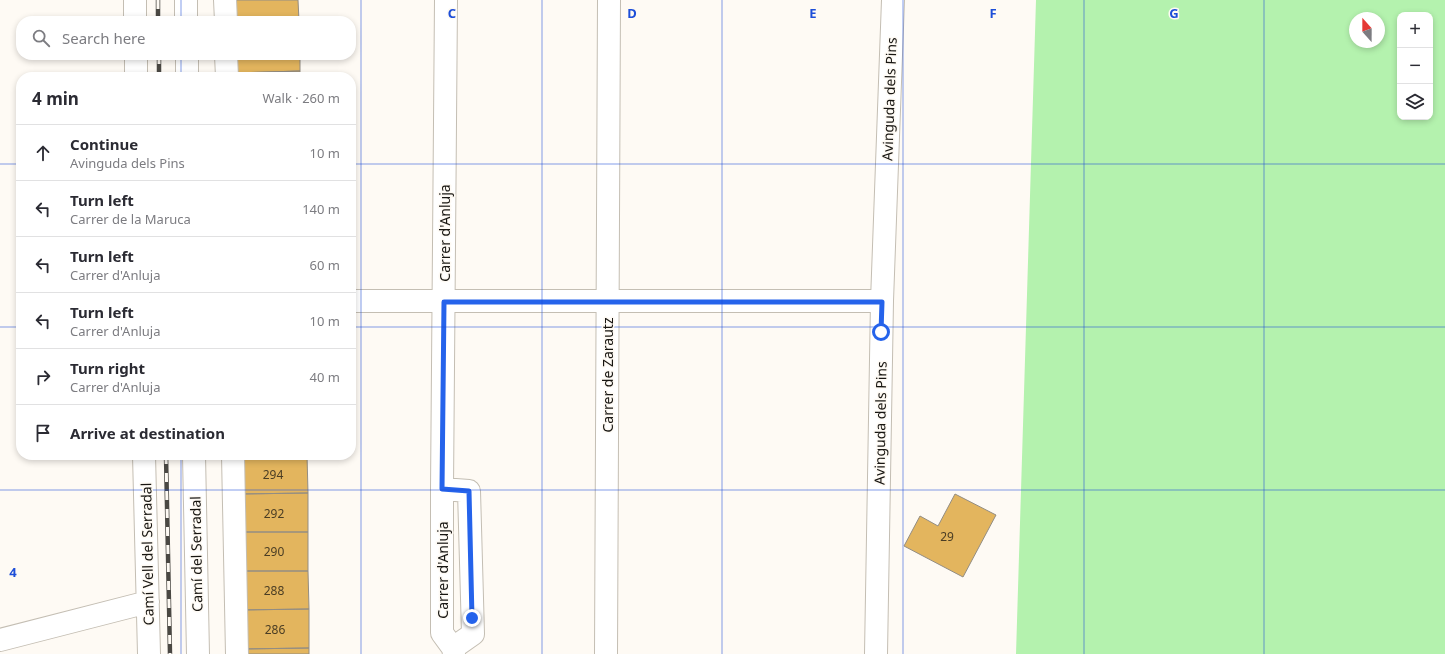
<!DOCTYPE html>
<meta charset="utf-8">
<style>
:root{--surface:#fff;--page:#f7f7f7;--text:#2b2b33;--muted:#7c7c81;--line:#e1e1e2}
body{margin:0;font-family:"Noto Sans",sans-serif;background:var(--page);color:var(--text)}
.controls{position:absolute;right:12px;top:12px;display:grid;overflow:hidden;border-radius:8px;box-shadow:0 2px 6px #0003}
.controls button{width:36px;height:36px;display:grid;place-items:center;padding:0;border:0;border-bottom:1px solid var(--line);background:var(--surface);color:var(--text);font:20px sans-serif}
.compass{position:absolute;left:1349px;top:12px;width:36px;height:36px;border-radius:50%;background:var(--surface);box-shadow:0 2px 6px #0003;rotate:339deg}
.stop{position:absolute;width:12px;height:12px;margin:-9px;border:3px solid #2563eb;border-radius:50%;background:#fff}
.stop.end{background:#2563eb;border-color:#fff;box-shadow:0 1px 4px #0008}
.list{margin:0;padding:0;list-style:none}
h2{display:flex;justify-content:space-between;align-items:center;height:52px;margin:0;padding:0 16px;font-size:17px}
h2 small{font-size:13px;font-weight:400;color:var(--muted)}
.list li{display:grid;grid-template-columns:26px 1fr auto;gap:12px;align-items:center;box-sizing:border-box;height:56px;padding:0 16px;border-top:1px solid var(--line)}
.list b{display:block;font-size:15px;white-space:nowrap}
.list p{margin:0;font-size:13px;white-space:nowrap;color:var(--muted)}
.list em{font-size:13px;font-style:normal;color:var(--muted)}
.icon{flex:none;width:22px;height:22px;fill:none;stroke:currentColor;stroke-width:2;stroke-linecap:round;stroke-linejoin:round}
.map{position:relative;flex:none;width:1445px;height:654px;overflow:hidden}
.search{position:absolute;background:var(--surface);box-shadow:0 2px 6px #0003;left:16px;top:16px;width:340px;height:44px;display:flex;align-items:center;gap:10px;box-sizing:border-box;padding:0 14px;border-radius:16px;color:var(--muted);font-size:15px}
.panel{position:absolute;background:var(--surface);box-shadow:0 2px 6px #0003;left:16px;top:72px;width:340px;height:388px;border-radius:16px}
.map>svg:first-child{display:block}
.green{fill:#b4f2ae;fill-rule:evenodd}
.building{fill:#e3b55e;stroke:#938d83}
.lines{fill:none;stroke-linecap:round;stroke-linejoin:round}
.minor-casing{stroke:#c4beb3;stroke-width:24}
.minor{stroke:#fff;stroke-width:22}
.rail-casing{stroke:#4a4843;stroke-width:4.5}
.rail{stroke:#fefaf4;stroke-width:3;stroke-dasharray:9;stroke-linecap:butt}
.route{stroke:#2563eb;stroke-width:5}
.grid{fill:none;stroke:#1d4ed8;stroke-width:1;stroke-opacity:0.55}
.labels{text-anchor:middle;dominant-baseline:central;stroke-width:3;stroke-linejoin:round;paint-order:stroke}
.number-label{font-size:12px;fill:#4a3d24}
.street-label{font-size:14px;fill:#171511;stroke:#fefaf4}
.grid-label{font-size:13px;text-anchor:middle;font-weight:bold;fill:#1d4ed8;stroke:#fefaf4;stroke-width:3;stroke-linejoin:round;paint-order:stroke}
</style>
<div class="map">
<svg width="1445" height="654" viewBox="0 0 1445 654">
<rect width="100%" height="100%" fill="#fefaf4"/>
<path class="green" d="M1036,0h409v654h-429zM1400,15h30v102h-30zM1355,18h24v24h-24z"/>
<path class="building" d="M233,0h65l1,21h-66z
M235,55h65v16l-65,2z
M300,71v6h-65v-4z
M239,455h68l1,38 -69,1z
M308,493v39h-69v-38z
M955,494l41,21 -33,62 -59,-31 16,-30 18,10z
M239,532h69v39h-68z
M240,571h68l1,38 -69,1z
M309,609v39l-68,1 -1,-39z
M309,648v6h-68v-5z"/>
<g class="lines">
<defs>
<path id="minor" d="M135,0v21
M186,0v21
M225,0l1,21
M136,55v22
M187,55v22
M226,55l1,22
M351,301h531
M144,455l5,199
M194,455l4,199
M233,455l4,199
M442,489l4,-489
M0,640l148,-38
M453,648l20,-14 -4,-143 -27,-2v144l11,15 1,6
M606,654l3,-654
M876,654l6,-353 11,-301"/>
</defs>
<use href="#minor" class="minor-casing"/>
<use href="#minor" class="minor"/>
<defs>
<path id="rail" d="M158,0v21
M159,55v22
M166,455l4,199"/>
</defs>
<use href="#rail" class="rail-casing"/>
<use href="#rail" class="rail"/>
</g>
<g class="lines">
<path class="route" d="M472,618l-3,-127 -27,-2 2,-187h438l-1,30"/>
</g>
<path class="grid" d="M181,0v21M361,0v654M542,0v654M722,0v654M903,0v654M1084,0v654M1264,0v654M181,55v22M0,164h21M351,164h1094M0,327h21M351,327h1094M181,455v199M0,490h1445"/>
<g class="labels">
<g class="number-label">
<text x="273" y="474">294</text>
<text x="274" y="513">292</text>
<text x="947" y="536">29</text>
<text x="274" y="551">290</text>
<text x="274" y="590">288</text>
<text x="275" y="629">286</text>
</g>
<g class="street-label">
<text transform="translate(889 99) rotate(-88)">Avinguda dels Pins</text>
<text transform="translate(444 233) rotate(-90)">Carrer d'Anluja</text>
<text transform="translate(607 375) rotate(-90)">Carrer de Zarautz</text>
<text transform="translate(880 423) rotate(-89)">Avinguda dels Pins</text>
<text transform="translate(147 554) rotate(-91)">Camí Vell del Serradal</text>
<text transform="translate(196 554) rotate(-91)">Camí del Serradal</text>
<text transform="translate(442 570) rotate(-90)">Carrer d'Anluja</text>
</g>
</g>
<g class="grid-label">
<text x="452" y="18">C</text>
<text x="632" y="18">D</text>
<text x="813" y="18">E</text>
<text x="993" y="18">F</text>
<text x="1174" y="18">G</text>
<text x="13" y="577">4</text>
</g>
</svg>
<div class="controls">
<button>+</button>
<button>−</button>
<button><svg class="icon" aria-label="layers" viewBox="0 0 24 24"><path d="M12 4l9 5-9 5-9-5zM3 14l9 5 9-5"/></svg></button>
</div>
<svg class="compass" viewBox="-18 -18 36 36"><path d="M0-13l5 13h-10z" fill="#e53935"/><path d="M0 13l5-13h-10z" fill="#7c7c81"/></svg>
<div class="stop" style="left:881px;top:332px"></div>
<div class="stop end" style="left:472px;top:618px"></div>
<div class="search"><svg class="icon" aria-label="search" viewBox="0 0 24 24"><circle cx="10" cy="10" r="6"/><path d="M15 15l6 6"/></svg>Search here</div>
<section class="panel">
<h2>4 min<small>Walk · 260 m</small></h2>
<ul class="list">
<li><svg class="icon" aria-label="ahead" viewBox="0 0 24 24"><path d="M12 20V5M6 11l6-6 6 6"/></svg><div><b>Continue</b><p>Avinguda dels Pins</p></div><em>10 m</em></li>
<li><svg class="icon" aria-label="left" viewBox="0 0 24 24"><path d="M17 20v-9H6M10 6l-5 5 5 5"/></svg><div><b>Turn left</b><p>Carrer de la Maruca</p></div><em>140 m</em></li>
<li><svg class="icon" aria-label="left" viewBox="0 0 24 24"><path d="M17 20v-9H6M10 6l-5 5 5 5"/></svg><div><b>Turn left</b><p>Carrer d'Anluja</p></div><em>60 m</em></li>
<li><svg class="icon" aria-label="left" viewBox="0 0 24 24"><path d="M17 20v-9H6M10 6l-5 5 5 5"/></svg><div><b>Turn left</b><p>Carrer d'Anluja</p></div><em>10 m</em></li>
<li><svg class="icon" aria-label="right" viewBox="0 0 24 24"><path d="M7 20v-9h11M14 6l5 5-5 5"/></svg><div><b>Turn right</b><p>Carrer d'Anluja</p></div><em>40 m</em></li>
<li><svg class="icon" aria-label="arrive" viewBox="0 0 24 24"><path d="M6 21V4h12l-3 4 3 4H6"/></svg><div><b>Arrive at destination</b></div></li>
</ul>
</section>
</div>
